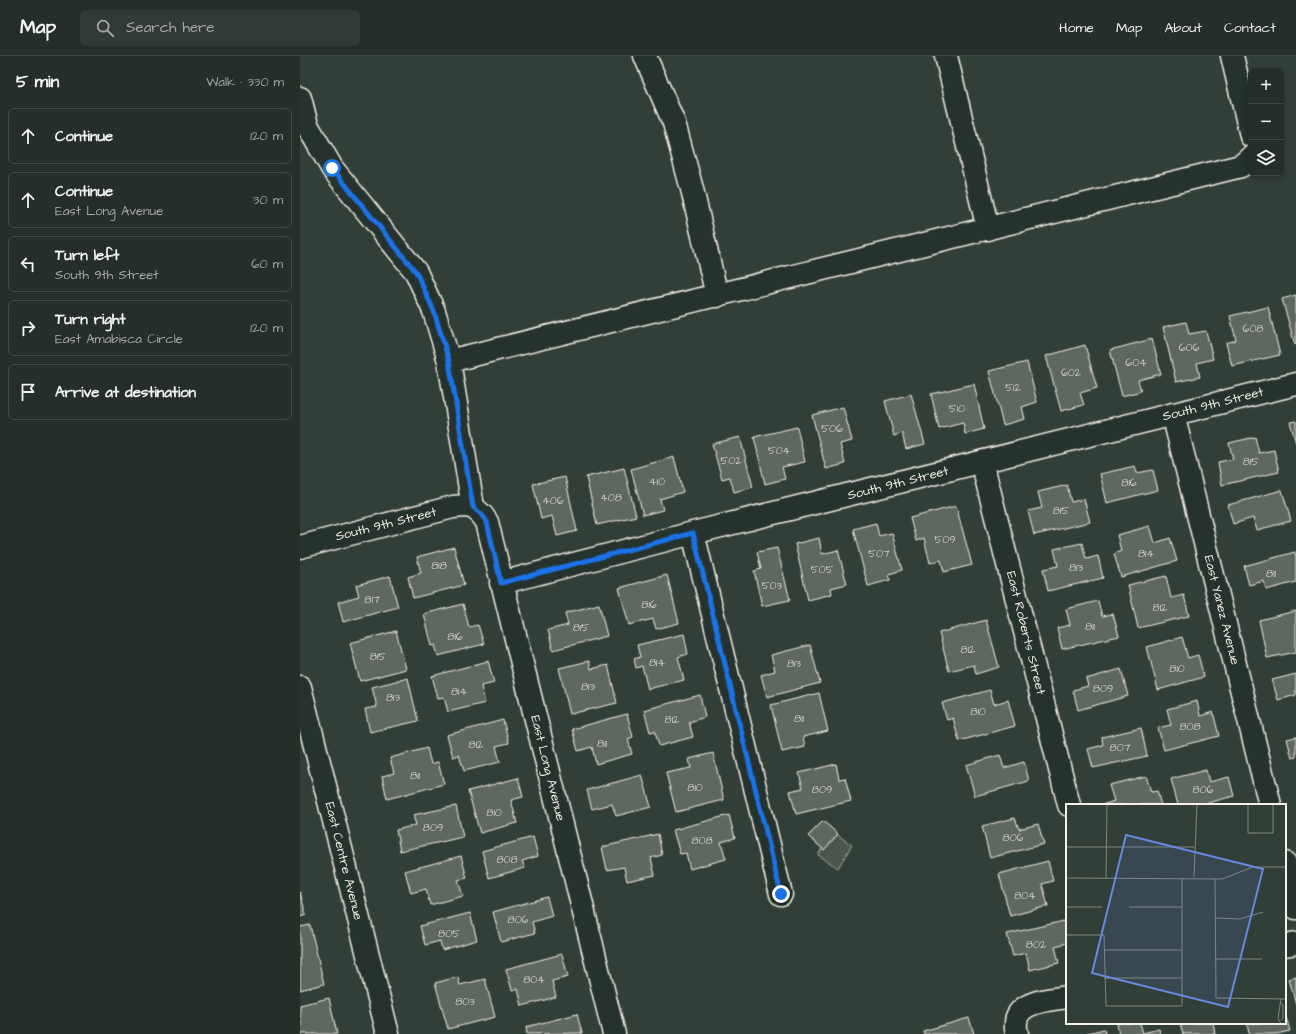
<!DOCTYPE html>
<meta charset="utf-8">
<style>
:root{--surface:#262e2a;--page:#323a36;--text:#f1f3f6;--muted:#a4a8a8;--line:#424a47}
body{margin:0;font-family:"Architects Daughter",sans-serif;background:var(--page);color:var(--text)}
.controls{position:absolute;right:12px;top:12px;display:grid;overflow:hidden;border-radius:6px;box-shadow:0 2px 6px #0003}
.controls button{width:36px;height:36px;display:grid;place-items:center;padding:0;border:0;border-bottom:1px solid var(--line);background:var(--surface);color:var(--text);font:20px sans-serif}
.stop{position:absolute;width:12px;height:12px;margin:-9px;border:3px solid #1a73e8;border-radius:50%;background:#fff}
.stop.end{background:#1a73e8;border-color:#fff;box-shadow:0 1px 4px #0008}
.list{margin:0;padding:0;list-style:none}
h2{display:flex;justify-content:space-between;align-items:center;height:52px;margin:0;padding:0 16px;font-size:17px}
h2 small{font-size:13px;font-weight:400;color:var(--muted)}
.list li{display:grid;grid-template-columns:26px 1fr auto;gap:12px;align-items:center;box-sizing:border-box;height:56px;margin:0 8px 8px;padding:0 8px;border:1px solid var(--line);border-radius:6px}
.list b{display:block;font-size:15px;white-space:nowrap}
.list p{margin:0;font-size:13px;white-space:nowrap;color:var(--muted)}
.list em{font-size:13px;font-style:normal;color:var(--muted)}
.icon{flex:none;width:22px;height:22px;fill:none;stroke:currentColor;stroke-width:2;stroke-linecap:round;stroke-linejoin:round}
.map{position:relative;flex:none;width:996px;height:978px;overflow:hidden}
header{display:flex;align-items:center;gap:24px;box-sizing:border-box;height:56px;padding:0 20px;background:var(--surface);border-bottom:1px solid var(--line)}
header strong{font-size:19px}
nav{display:flex;gap:22px;margin-inline-start:auto;font-size:14px}
.search{width:280px;height:36px;background:var(--page);display:flex;align-items:center;gap:10px;box-sizing:border-box;padding:0 14px;border-radius:6px;color:var(--muted);font-size:15px}
main{display:flex}
aside{flex:1;background:var(--surface)}
.map>svg:first-child{display:block}
.green{fill:#4c564f;stroke:#a0a49c}
.building{fill:#5f6861;stroke:#f4f1e8}
.lines{fill:none;stroke-linecap:round;stroke-linejoin:round}
.minor-casing{stroke:#f4f1e8;stroke-width:25}
.minor{stroke:#26332d;stroke-width:22}
.route{stroke:#1a73e8;stroke-width:5}
.labels{text-anchor:middle;dominant-baseline:central;stroke-width:3;stroke-linejoin:round;paint-order:stroke}
.number-label{font-size:11px;fill:#cfcfc6}
.street-label{font-size:13px;fill:#f4f1e8;stroke:#26332d}
.inset-road{fill:none;stroke:#80867e;stroke-width:1}
.view{fill:#6887de;fill-opacity:0.15;stroke:#6887de;stroke-width:2}
.inset-edge{fill:none;stroke:#f4f1e8;stroke-width:2}
</style>
<header>
<strong>Map</strong>
<div class="search"><svg class="icon" aria-label="search" viewBox="0 0 24 24"><circle cx="10" cy="10" r="6"/><path d="M15 15l6 6"/></svg>Search here</div>
<nav><a>Home</a><a>Map</a><a>About</a><a>Contact</a></nav>
</header>
<main>
<aside>
<h2>5 min<small>Walk · 330 m</small></h2>
<ul class="list">
<li><svg class="icon" aria-label="ahead" viewBox="0 0 24 24"><path d="M12 20V5M6 11l6-6 6 6"/></svg><div><b>Continue</b></div><em>120 m</em></li>
<li><svg class="icon" aria-label="ahead" viewBox="0 0 24 24"><path d="M12 20V5M6 11l6-6 6 6"/></svg><div><b>Continue</b><p>East Long Avenue</p></div><em>30 m</em></li>
<li><svg class="icon" aria-label="left" viewBox="0 0 24 24"><path d="M17 20v-9H6M10 6l-5 5 5 5"/></svg><div><b>Turn left</b><p>South 9th Street</p></div><em>60 m</em></li>
<li><svg class="icon" aria-label="right" viewBox="0 0 24 24"><path d="M7 20v-9h11M14 6l5 5-5 5"/></svg><div><b>Turn right</b><p>East Amabisca Circle</p></div><em>120 m</em></li>
<li><svg class="icon" aria-label="arrive" viewBox="0 0 24 24"><path d="M6 21V4h12l-3 4 3 4H6"/></svg><div><b>Arrive at destination</b></div></li>
</ul>
</aside>
<div class="map">
<svg width="996" height="978" viewBox="0 0 996 978">
<rect width="100%" height="100%" fill="#323e38"/>
<filter id="ink" filterUnits="userSpaceOnUse"><feTurbulence type="fractalNoise" baseFrequency=".025" numOctaves="2"/><feDisplacementMap in="SourceGraphic" scale="8" xChannelSelector="R" yChannelSelector="G"/><feConvolveMatrix kernelMatrix="1 2 1 2 8 2 1 2 1" color-interpolation-filters="sRGB"/></filter>
<g filter="url(#ink)">
<path class="green" d="M532,775l20,14 -14,23 -20,-13z"/>
<path class="building" d="M996,239v49l-1,1 -13,-46z
M968,251l12,48 -48,11 -6,-23 10,-3 -6,-24z
M886,266l3,12 17,-3 7,28 -16,4 3,14 -24,5 -13,-55z
M852,283l9,35 -23,6 3,11 -19,5 -12,-46z
M785,289l12,43 -17,5 4,12 -23,6 -15,-55z
M727,306l10,40 -15,5 3,12 -22,6 -14,-54z
M674,328l10,45 -19,5 -2,-11 -24,6 -8,-35z
M611,338l14,50 -19,5 -4,-16 -8,3 -9,-35z
M543,351l9,34 -12,3 5,20 -19,5 -14,-54z
M996,365v22l-6,-21z
M497,371l8,35 -23,5 3,12 -20,5 -11,-47z
M440,381l13,50 -19,5 -4,-15 -8,2 -10,-35z
M955,381l4,16 15,-3 5,22 -57,13 -4,-23 15,-3 -4,-16z
M374,401l9,35 -23,7 3,11 -20,5 -12,-46z
M835,410l2,7 16,-3 5,20 -51,13 -7,-29z
M324,412l12,48 -39,9 -11,-48z
M265,421l12,54 -20,5 -5,-20 -11,3 -8,-35z
M767,429l4,17 13,-3 6,23 -56,13 -6,-24 14,-3 -4,-16z
M982,434l9,31 -34,9 -4,-12 -20,6 -5,-19z
M656,450l16,59 -28,7 -3,-12 -11,3 -6,-25 -8,3 -6,-23z
M576,467l3,13 13,-3 10,37 -13,4 1,6 -22,6 -15,-57z
M850,470l5,17 15,-5 7,23 -56,16 -7,-23 7,-3 -4,-16z
M519,482l3,16 16,-4 9,34 -16,4 1,6 -24,6 -13,-56z
M782,487l4,16 12,-3 5,22 -55,13 -5,-22 15,-3 -4,-17z
M154,491l10,38 -51,13 -5,-21 13,-4 -4,-16z
M477,492l13,52 -28,6 -8,-35 7,-2 -4,-17z
M995,496l1,6v24l-30,8 -2,-9 -15,4 -5,-19z
M367,519l12,48 -23,6 -3,-10 -24,6 -10,-37z
M90,520l8,31 -55,15 -5,-20 21,-6 -3,-11z
M866,520l5,22 13,-3 5,21 -51,12 -10,-43z
M798,545l4,15 11,-2 6,22 -57,13 -5,-21 13,-3 -4,-16z
M163,548l6,23 9,-2 6,19 -46,12 -3,-11 -3,1 -8,-32z
M299,548l8,32 -54,14 -5,-20 20,-5 -3,-12z
M996,555v41l-29,6 -8,-38z
M686,564l13,47 -23,7 -2,-9 -25,6 -10,-38z
M96,575l10,38 -46,12 -10,-38z
M384,578l4,20 -10,3 6,23 -36,9 -6,-23 -6,2 -2,-9 6,-2 -3,-12z
M882,581l6,21 10,-3 6,22 -46,13 -11,-43z
M510,589l10,38 -53,14 -6,-22 14,-4 -4,-16z
M188,605l6,22 -13,3 4,17 -37,9 -4,-15 -6,1 -6,-22z
M289,605l2,8 17,-4 9,38 -47,11 -11,-46z
M821,613l7,27 -50,14 -5,-20 15,-4 -2,-7z
M996,618v21l-18,5 -6,-20z
M108,622l10,43 -48,11 -5,-23 12,-2 -5,-20z
M690,634l4,14 14,-4 7,26 -56,15 -6,-23 -6,2 -5,-17z
M519,637l9,38 -25,6 2,10 -23,5 -11,-47z
M400,639l5,22 -16,5 4,15 -34,9 -4,-15 -5,1 -6,-22z
M897,645l3,15 13,-4 6,24 -55,14 -6,-22 13,-3 -4,-16z
M327,658l6,23 -5,2 4,15 -36,10 -4,-17 -14,4 -6,-22z
M203,664l6,23 -13,3 4,16 -36,9 -5,-16 -6,2 -6,-22z
M841,672l6,28 -54,12 -5,-19 15,-4 -1,-8z
M996,681v20l-4,1 -5,-19z
M127,692l4,16 7,-2 6,22 -57,15 -5,-23 12,-3 -4,-15z
M413,697l11,47 -48,12 -10,-39 25,-5 -2,-9z
M700,699l4,13 20,-6 5,19 -54,15 -9,-31z
M536,708l3,15 6,-1 6,23 -55,13 -6,-23 13,-3 -4,-15z
M906,714l3,12 20,-5 5,19 -34,9h-22l-7,-26z
M342,719l9,32 -35,9 -4,-12 -20,5 -5,-19z
M846,720l5,16 6,-1 4,14h-59l12,-4 -5,-16z
M218,722l5,19 -12,3 6,23 -37,10 -12,-42z
M156,750l7,31 -63,14 -4,-21 20,-5 -3,-10z
M429,759l6,23 -14,4 5,17 -36,10 -4,-16 -6,1 -7,-24z
M715,762l4,11 19,-5 6,20 -54,14 -8,-32z
M523,765l15,13 -14,16 -16,-14z
M358,778l4,21 -11,3 4,17 -28,6 -3,-14 -17,3 -5,-23z
M233,781l5,19 -16,5 3,7 -36,10 -7,-27z
M161,800l6,22 -9,2 5,16 -33,9 -4,-16 -15,4 -6,-22z
M748,805l5,20 -11,3 6,22 -38,10 -11,-42z
M0,836l6,23 -6,2z
M247,841l5,19 -20,6 3,11 -34,9 -8,-30z
M170,857l7,27 -35,10 -2,-9 -15,4 -5,-19z
M764,865l3,14v8l-12,3 4,17 -29,7 -4,-17 -13,3 -6,-22z
M10,869l14,59 -24,6v-63z
M262,898l6,23 -16,4 4,16 -34,9 -4,-17 -6,1 -6,-21z
M158,921l2,8 25,-6 10,38 -47,12 -13,-46z
M996,921v27l-7,-25z
M29,942l8,36h-37v-7l2,-1 -2,-7v-14z
M985,957l5,18 -14,3h-27l-2,-11h38z
M277,958l5,19 -55,1 -1,-7z
M669,962l5,16h-50l-1,-3z
M821,967h19l3,10 16,-4 1,5h-41l-2,-10z
M880,967h33l2,11h-32z
M804,973l1,5h-22z"/>
<g class="lines">
<defs>
<path id="minor" d="M345,0l29,67 18,66 25,107
M646,0l42,173
M932,0l19,80
M0,42l7,27 25,43 84,104 18,39 15,50 24,146
M149,305l792,-195 10,-9
M873,358l97,391
M682,406l87,343
M173,451l9,8 5,7 127,512
M393,477l88,361
M0,491l153,-40 11,-1 9,1
M201,527l192,-50 603,-149
M0,631l88,347
M985,807l11,45
M985,889l11,-2
M717,978c-8,-33 27,-33 50,-37"/>
</defs>
<use href="#minor" class="minor-casing"/>
<use href="#minor" class="minor"/>
</g>
</g>
<g class="lines" filter="url(#ink)">
<path class="route" d="M32,112l84,104 18,39 15,50 24,146 9,8 5,7 14,61 192,-50 88,361"/>
</g>
<g class="labels">
<g class="number-label">
<text x="953" y="272">608</text>
<text x="889" y="291">606</text>
<text x="836" y="306">604</text>
<text x="771" y="316">602</text>
<text x="713" y="331">512</text>
<text x="657" y="352">510</text>
<text x="532" y="372">506</text>
<text x="479" y="394">504</text>
<text x="431" y="404">502</text>
<text x="951" y="405">815</text>
<text x="357" y="425">410</text>
<text x="829" y="426">816</text>
<text x="311" y="441">408</text>
<text x="253" y="444">406</text>
<text x="761" y="454">815</text>
<text x="645" y="483">509</text>
<text x="579" y="497">507</text>
<text x="846" y="497">814</text>
<text x="139" y="509">818</text>
<text x="776" y="511">813</text>
<text x="522" y="513">505</text>
<text x="971" y="517">811</text>
<text x="472" y="529">503</text>
<text x="72" y="543">817</text>
<text x="349" y="548">816</text>
<text x="860" y="551">812</text>
<text x="790" y="570">811</text>
<text x="281" y="571">815</text>
<text x="155" y="580">816</text>
<text x="668" y="593">812</text>
<text x="78" y="600">815</text>
<text x="357" y="606">814</text>
<text x="494" y="607">813</text>
<text x="877" y="612">810</text>
<text x="288" y="630">813</text>
<text x="803" y="632">809</text>
<text x="159" y="635">814</text>
<text x="93" y="641">813</text>
<text x="678" y="655">810</text>
<text x="499" y="662">811</text>
<text x="372" y="663">812</text>
<text x="890" y="670">808</text>
<text x="302" y="687">811</text>
<text x="176" y="688">812</text>
<text x="820" y="691">807</text>
<text x="115" y="719">811</text>
<text x="395" y="731">810</text>
<text x="522" y="733">809</text>
<text x="903" y="733">806</text>
<text x="194" y="756">810</text>
<text x="133" y="771">809</text>
<text x="713" y="781">806</text>
<text x="402" y="784">808</text>
<text x="207" y="803">808</text>
<text x="725" y="839">804</text>
<text x="218" y="863">806</text>
<text x="149" y="877">805</text>
<text x="736" y="888">802</text>
<text x="234" y="923">804</text>
<text x="165" y="945">803</text>
</g>
<g class="street-label">
<text transform="translate(913 348) rotate(-14)">South 9th Street</text>
<text transform="translate(598 427) rotate(-14)">South 9th Street</text>
<text transform="translate(86 468) rotate(-14)">South 9th Street</text>
<text transform="translate(922 554) rotate(76)">East Yanez Avenue</text>
<text transform="translate(726 577) rotate(76)">East Roberts Street</text>
<text transform="translate(248 712) rotate(76)">East Long Avenue</text>
<text transform="translate(44 805) rotate(76)">East Centre Avenue</text>
</g>
</g>
<g transform="translate(766 748)">
<rect width="220" height="220" fill="#323e38"/>
<path class="inset-road" d="M182,0v29h25v-29M0,43h128M128,73l3,-73M0,74l156,1 31,-12h33M40,74l1,-74M149,75l1,119 70,1M0,103h36M63,103h53M149,114l25,1 23,-7M0,131h38l2,71h76v-128M39,146h77M149,155h47M38,174h78M215,199l2,2v13l-2,2M215,220l-3,-6 3,-19"/>
<path class="view" d="M60,31l137,34 -35,138 -136,-34z"/>
<rect width="220" height="220" class="inset-edge"/>
</g>
</svg>
<div class="controls">
<button>+</button>
<button>−</button>
<button><svg class="icon" aria-label="layers" viewBox="0 0 24 24"><path d="M12 4l9 5-9 5-9-5zM3 14l9 5 9-5"/></svg></button>
</div>
<div class="stop" style="left:32px;top:112px"></div>
<div class="stop end" style="left:481px;top:838px"></div>
</div>
</main>
